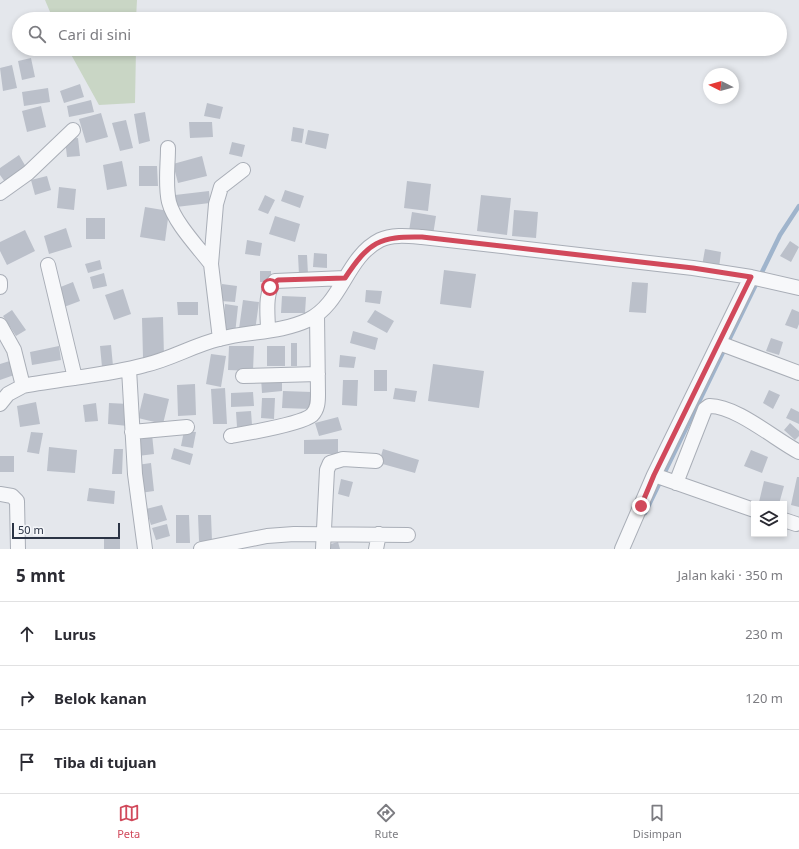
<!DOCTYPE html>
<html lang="id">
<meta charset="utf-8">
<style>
:root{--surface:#fff;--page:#f2f2f3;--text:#2b2b33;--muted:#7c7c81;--line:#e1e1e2;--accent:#d1495b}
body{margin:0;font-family:"Noto Sans",sans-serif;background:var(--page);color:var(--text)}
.controls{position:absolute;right:12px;bottom:12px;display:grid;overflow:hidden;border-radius:0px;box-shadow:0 2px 6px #0003}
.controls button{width:36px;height:36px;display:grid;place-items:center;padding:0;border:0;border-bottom:1px solid var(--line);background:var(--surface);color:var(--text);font:20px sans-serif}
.compass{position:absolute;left:703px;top:68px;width:36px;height:36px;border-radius:50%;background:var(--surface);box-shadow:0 2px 6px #0003;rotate:276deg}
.scale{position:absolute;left:12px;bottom:10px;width:108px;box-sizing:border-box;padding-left:4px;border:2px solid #2b3445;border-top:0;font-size:11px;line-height:14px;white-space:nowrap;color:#2b3445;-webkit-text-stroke:3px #f4f6f9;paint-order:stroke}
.stop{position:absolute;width:12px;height:12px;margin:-9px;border:3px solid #d1495b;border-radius:50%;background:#fff}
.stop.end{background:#d1495b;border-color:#fff;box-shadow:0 1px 4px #0008}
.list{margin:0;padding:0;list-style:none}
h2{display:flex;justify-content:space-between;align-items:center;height:52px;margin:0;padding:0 16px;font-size:17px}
h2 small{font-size:13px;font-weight:400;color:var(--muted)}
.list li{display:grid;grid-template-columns:26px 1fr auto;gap:12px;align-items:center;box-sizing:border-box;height:64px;padding:0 16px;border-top:1px solid var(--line)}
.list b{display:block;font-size:15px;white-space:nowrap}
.list em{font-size:13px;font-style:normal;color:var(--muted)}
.icon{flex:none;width:22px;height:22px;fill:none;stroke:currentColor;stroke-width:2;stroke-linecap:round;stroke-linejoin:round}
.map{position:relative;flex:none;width:799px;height:549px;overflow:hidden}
.search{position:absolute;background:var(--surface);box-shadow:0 2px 6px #0003;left:12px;right:12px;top:12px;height:44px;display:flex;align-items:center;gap:10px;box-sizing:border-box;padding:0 14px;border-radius:22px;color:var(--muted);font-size:15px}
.sheet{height:244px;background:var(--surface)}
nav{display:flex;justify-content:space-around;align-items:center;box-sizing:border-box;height:56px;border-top:1px solid var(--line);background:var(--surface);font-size:11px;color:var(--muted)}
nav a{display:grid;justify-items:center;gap:2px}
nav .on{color:var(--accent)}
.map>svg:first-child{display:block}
.green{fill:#c9d6c5}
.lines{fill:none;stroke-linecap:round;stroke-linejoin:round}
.stream{stroke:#9fb4cc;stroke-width:4.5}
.building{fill:#bbc0ca}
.minor-casing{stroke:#a9aeb7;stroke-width:16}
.minor{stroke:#f7f8fa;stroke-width:14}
.route{stroke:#d1495b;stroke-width:5}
</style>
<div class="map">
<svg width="799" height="549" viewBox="0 0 799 549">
<rect width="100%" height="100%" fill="#e4e7ec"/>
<path class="green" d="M45,0h92l-1,19h-83z
M68,49h68l-1,54 -36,2z"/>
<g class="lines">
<path class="stream" d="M645,513l135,-278 19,-29"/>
</g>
<path class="building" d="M31,58l4,19 -13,3 -4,-19z
M12,65l5,23 -14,3 -3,-23z
M80,84l4,13 -20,6 -4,-12z
M48,88l2,14 -26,4 -2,-14z
M91,100l3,12 -25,5 -2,-11z
M207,103l16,4 -3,12 -16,-3z
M41,106l5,21 -19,5 -5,-21z
M145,112l5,29 -11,3 -5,-30z
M101,113l7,24 -22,6 -7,-24z
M126,120l7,28 -13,3 -8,-28z
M189,122h23l1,15 -23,1z
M293,127l11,2 -2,14 -11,-2z
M308,130l21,4 -3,15 -21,-5z
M78,138l2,18 -13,1 -2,-18z
M232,142l13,3 -3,12 -13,-3z
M19,155l7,12 -21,15 -5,-7v-7z
M202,156l5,20 -29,7 -5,-19z
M122,161l5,25 -20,4 -4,-25z
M139,166h18l1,20h-19z
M47,176l4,14 -16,5 -4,-15z
M407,181l24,3 -3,27 -24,-3z
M59,187l17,2 -2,21 -17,-2z
M285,190l19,6 -4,12 -19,-7z
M209,191l1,12 -34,4 -1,-12z
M265,195l10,5 -7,14 -10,-4z
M481,195l30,3 -4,37 -30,-4z
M145,207l24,4 -4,30 -25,-4z
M514,210l24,2 -2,26 -24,-2z
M412,212l24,4 -3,19 -24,-4z
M275,216l25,8 -5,18 -26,-8z
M86,218h19v21h-19z
M66,228l6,19 -23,7 -5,-18z
M25,230l10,21 -28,14 -7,-14v-9z
M247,240l15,3 -2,13 -15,-2z
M790,241l9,6 -8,15 -11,-6z
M705,249l16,3 -2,16 -17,-2z
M314,253l13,1v14l-14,-1z
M298,255h9l1,19 -9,1z
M100,260l2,9 -14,4 -3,-9z
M444,270l32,4 -5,34 -31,-4z
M260,271h11v11h-11z
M104,273l3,13 -14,3 -3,-12z
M73,282l7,19 -16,6 -6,-19z
M632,282l16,1 -2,30 -17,-1z
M222,284l15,2 -2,16 -15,-1z
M123,289l8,25 -17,6 -9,-25z
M366,290l16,1 -2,13 -15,-2z
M282,296l24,1 -1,16h-24z
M243,300l16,2 -4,29 -16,-2z
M177,302h21v13h-20z
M225,304l13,2 -3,28 -13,-1z
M792,309l7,3v12l-2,5 -12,-4z
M12,310l14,20 -10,6 -13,-20z
M375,310l19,11 -7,12 -20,-11z
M163,317l1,40 -21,1 -1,-40z
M353,331l25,7 -3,12 -25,-7z
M771,338l12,4 -4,13 -13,-4z
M291,343h6v23h-6z
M111,345l2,21 -11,1 -2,-21z
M59,346l2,14 -29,5 -2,-13z
M229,346h25l-1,25 -25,-1z
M267,346h18v20h-18z
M211,354l15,2 -5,31 -15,-3z
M340,355l16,2 -2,11 -15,-1z
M13,360l4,14 -17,6v-16z
M433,364l51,7 -5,37 -51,-7z
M374,370h13v21h-13z
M282,377v14l-20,2 -1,-15z
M343,380h15l-1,26 -15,-1z
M195,384l1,31 -18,1 -1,-31z
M225,388l2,36h-14l-2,-35z
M395,388l22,3 -2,11 -22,-3z
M769,390l11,5 -7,14 -10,-6z
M283,391l29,1 -1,17 -29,-1z
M253,392l1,14 -23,1v-14z
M144,393l25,6 -6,25 -25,-6z
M262,398h13l-1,21 -13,-1z
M36,402l4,22 -20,3 -3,-21z
M96,403l2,18 -13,1 -2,-17z
M109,403l20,1 -1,22 -20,-2z
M791,408l8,4v12l-13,-6z
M251,411l1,14 -15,2 -1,-15z
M338,417l4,13 -23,6 -4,-13z
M790,423l9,8v5l-4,4 -11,-10z
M184,431l12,1 -3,16 -12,-2z
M31,432l12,1 -4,21 -12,-2z
M152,434l2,20 -16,2 -2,-20z
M338,439v15h-34v-14z
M49,447l28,3 -2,23 -28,-2z
M174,448l19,6 -3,11 -19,-6z
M114,449h9l-1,25h-10z
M383,449l36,11 -4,13 -36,-10z
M751,450l17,7 -6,16 -18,-7z
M0,456h14v16h-14z
M151,463l3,28 -14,2 -3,-28z
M797,477h2v30l-8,-2z
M341,479l12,3 -4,15 -11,-3z
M764,481l20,5 -5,18 -20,-2z
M89,488l26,3 -1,13 -27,-3z
M162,505l5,15 -16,5 -5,-16z
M176,515h13l1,28h-14z
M198,515h13l1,26h-13z
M167,524l3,12 -14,4 -4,-12z
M120,538v11h-16v-10z
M338,542l2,7h-12l-1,-4z"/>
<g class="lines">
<defs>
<path id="minor" d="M168,148c0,17 -3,37 1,54 5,20 29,45 42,62
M0,193l28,-20 45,-43
M48,265l27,113
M0,282v5
M0,325l14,25 9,36
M268,330c0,-14 -4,-38 7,-49l70,-3
M220,339l-9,-75 5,-60 5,-17 22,-17
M719,343l80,30
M129,369l6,105 10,75
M243,376l75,-2
M0,404l8,-10 15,-8c40,-8 82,-10 122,-21 26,-6 49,-20 74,-26 30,-8 61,-6 89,-19 34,-16 38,-63 72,-80 12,-6 29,-4 42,-3l271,31 58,9
M132,432l55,-5
M231,436c17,-3 71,-12 81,-21 6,-6 6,-14 6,-21l-1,-79
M654,475l100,35
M676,483l29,-74 4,-3c26,-1 67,34 90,46
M0,494l12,2 5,5 1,48
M784,520l12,4
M201,549l66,-13 27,-2 114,1
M323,549l4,-79 3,-7 13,-4 33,2
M376,549l3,-15
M622,549l32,-74 97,-198 48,11"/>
</defs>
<use href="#minor" class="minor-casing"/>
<use href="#minor" class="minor"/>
</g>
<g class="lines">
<path class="route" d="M270,287l4,-4 4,-3 67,-2c24,-36 34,-42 77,-41l271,31 58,9 -97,198 -13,31"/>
</g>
</svg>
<div class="controls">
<button><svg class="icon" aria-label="layers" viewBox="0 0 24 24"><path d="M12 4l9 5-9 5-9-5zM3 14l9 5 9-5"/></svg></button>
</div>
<svg class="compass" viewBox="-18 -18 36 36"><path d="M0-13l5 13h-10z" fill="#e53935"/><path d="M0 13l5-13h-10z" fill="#7c7c81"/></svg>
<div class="scale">50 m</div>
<div class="stop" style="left:270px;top:287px"></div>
<div class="stop end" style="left:641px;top:506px"></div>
<div class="search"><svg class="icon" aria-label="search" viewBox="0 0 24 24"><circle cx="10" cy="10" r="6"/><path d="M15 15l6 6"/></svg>Cari di sini</div>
</div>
<section class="sheet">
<h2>5 mnt<small>Jalan kaki · 350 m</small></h2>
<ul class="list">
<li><svg class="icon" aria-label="ahead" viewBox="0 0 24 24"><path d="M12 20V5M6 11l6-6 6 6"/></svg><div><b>Lurus</b></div><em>230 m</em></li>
<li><svg class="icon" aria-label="right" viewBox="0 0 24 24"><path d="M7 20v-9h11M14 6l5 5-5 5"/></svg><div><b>Belok kanan</b></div><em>120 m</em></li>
<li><svg class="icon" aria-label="arrive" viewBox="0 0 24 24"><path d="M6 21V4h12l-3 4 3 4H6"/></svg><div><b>Tiba di tujuan</b></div></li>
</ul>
</section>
<nav>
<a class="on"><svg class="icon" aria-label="map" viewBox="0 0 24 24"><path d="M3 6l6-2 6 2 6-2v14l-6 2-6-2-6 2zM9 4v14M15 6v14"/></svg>Peta</a>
<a><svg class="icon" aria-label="directions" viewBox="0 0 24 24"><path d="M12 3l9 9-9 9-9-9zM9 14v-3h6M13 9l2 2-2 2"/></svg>Rute</a>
<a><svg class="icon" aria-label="saved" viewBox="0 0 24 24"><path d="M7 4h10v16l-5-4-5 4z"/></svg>Disimpan</a>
</nav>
